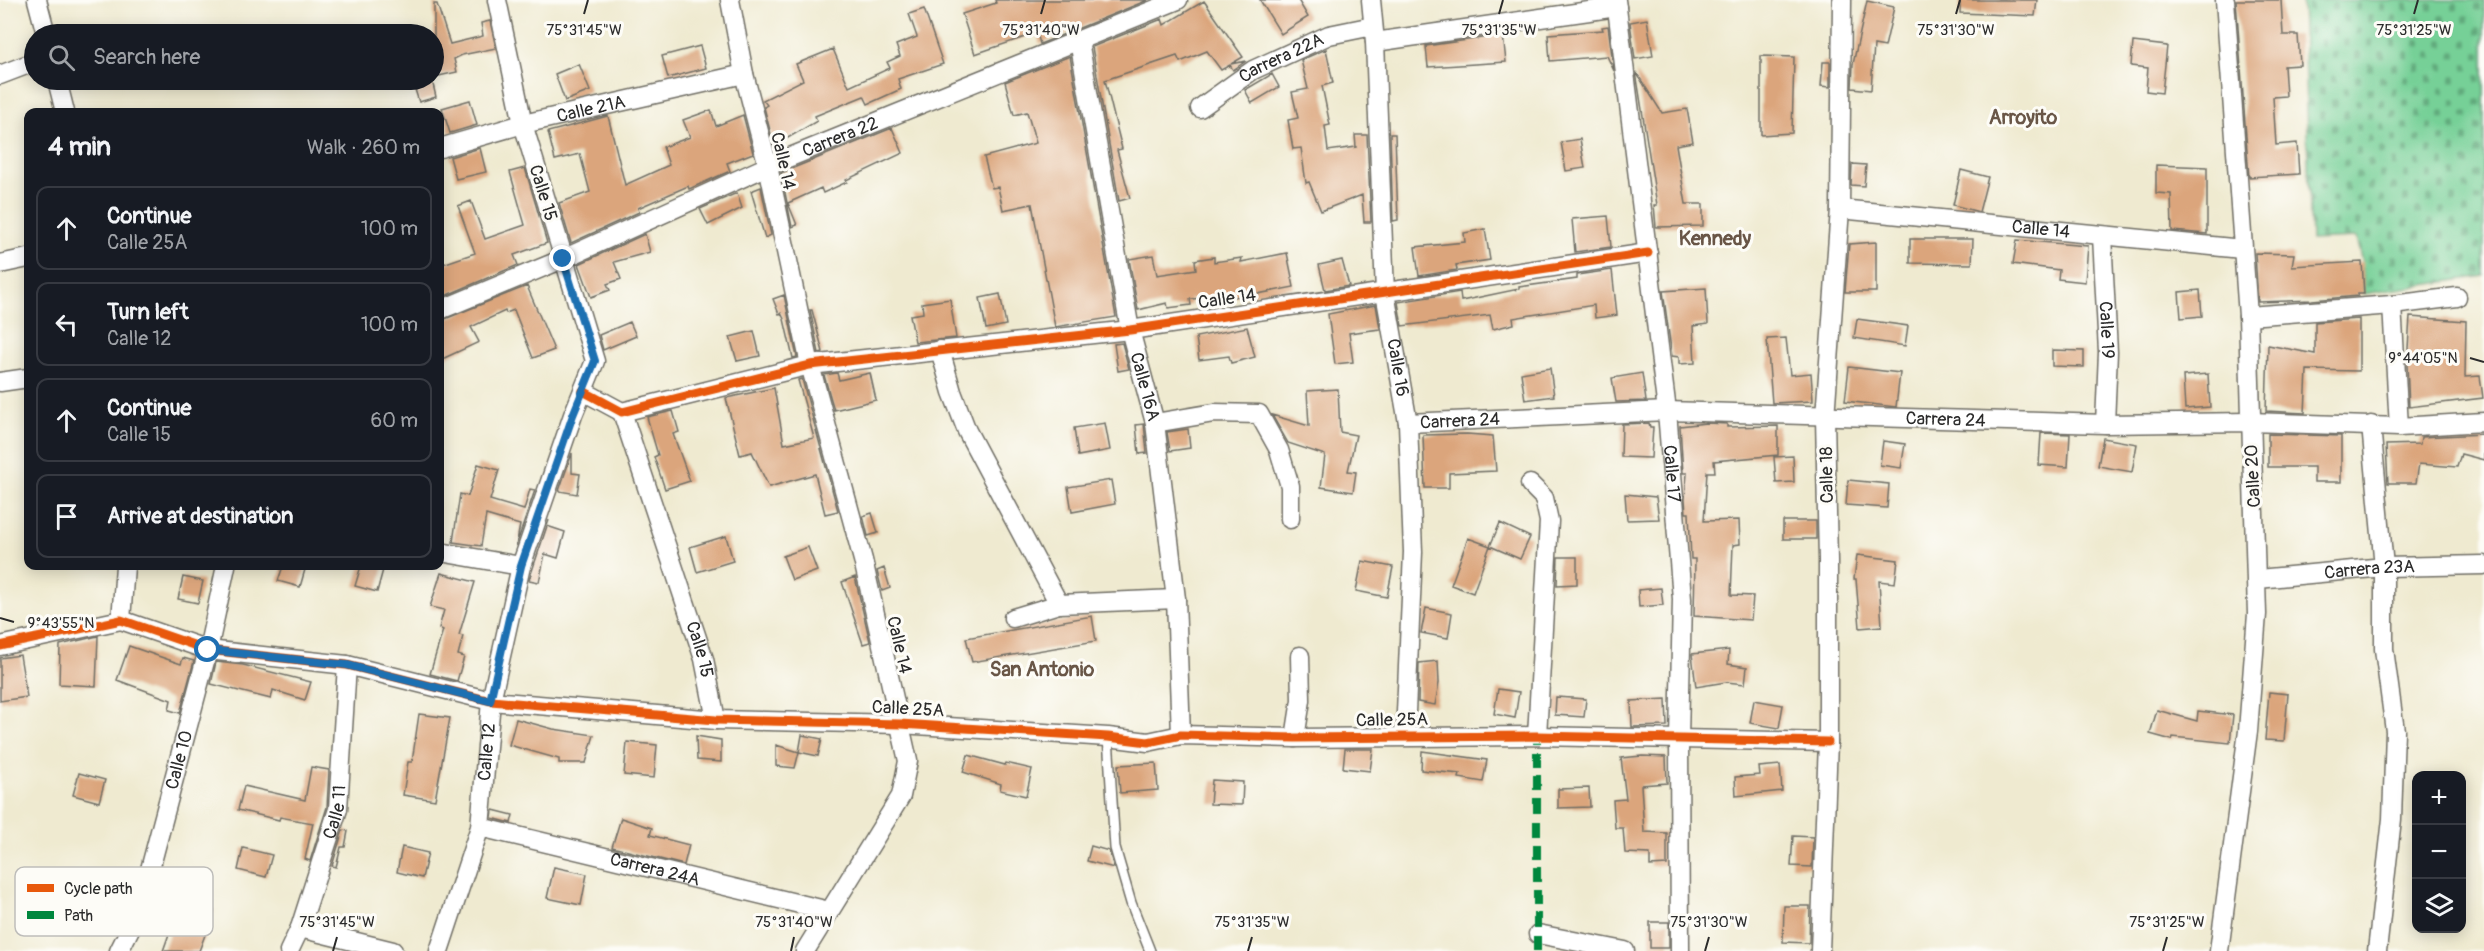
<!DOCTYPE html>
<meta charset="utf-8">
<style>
:root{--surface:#171b24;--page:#242831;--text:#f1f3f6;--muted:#9ea1a6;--line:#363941}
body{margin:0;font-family:Pangolin,sans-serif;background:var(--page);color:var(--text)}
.controls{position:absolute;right:18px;bottom:18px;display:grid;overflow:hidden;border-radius:12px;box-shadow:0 3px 15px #0003}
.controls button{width:54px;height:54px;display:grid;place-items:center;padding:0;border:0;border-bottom:2px solid var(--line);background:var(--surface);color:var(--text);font:30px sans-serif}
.stop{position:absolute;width:18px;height:18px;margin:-14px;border:4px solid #1f6fb2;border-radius:50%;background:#fff}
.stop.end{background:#1f6fb2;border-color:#fff;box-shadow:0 2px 6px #0008}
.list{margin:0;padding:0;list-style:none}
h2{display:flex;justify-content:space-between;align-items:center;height:78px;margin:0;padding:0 24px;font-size:26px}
h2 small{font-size:20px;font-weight:400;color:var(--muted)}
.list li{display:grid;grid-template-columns:39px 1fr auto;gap:18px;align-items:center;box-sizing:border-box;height:84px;margin:0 12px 12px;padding:0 12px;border:2px solid var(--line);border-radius:12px}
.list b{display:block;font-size:22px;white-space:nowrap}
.list p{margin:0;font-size:20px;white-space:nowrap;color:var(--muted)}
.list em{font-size:20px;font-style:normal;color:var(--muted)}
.icon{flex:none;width:33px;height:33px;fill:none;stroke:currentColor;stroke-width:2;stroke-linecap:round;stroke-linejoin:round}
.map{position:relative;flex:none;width:2484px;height:951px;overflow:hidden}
.search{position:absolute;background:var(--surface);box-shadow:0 3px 15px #0003;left:24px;top:24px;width:420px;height:66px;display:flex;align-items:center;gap:15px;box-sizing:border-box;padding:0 21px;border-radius:33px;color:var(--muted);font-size:22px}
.panel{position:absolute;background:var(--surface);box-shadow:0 3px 15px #0003;left:24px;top:108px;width:420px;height:462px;border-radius:12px}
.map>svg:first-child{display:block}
.cemetery{fill:url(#cemetery-stones);stroke:#507e61;stroke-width:1.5}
.building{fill:#dba57c}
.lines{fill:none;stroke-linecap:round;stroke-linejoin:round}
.service-casing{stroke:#706e65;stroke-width:12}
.minor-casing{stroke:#706e65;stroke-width:21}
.service{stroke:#fff;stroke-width:9}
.minor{stroke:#fff;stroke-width:18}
.quiet{stroke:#00873e;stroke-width:8;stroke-dasharray:15 8;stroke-linecap:butt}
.cycleway-casing{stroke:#fdfcf7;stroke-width:13}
.cycleway{stroke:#e8590c;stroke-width:9}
.route{stroke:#1f6fb2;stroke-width:8}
.ticks{fill:none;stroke:#2b2b2b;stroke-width:2}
.labels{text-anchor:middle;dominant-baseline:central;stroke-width:6;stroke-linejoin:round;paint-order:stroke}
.street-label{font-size:18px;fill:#2b2b2b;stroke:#fdfcf7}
.neighbourhood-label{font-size:20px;font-weight:bold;fill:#695647;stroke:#fdfcf7}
.key{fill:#fdfcf7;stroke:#bebdba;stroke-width:1.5}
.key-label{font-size:16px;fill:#2b2b2b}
.ticks-label{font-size:15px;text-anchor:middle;fill:#2b2b2b;stroke:#fdfcf7;stroke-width:6;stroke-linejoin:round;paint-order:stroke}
</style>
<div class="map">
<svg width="2484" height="951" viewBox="0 0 2484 951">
<defs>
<pattern id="cemetery-stones" width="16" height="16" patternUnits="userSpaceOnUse" patternTransform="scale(1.5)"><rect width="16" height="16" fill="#76d097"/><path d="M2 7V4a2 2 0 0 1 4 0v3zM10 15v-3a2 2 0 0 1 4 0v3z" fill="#61a97b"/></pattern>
</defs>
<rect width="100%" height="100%" fill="#fdfcf7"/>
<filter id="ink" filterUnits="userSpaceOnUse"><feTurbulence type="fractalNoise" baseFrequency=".0167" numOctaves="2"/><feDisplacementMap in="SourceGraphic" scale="12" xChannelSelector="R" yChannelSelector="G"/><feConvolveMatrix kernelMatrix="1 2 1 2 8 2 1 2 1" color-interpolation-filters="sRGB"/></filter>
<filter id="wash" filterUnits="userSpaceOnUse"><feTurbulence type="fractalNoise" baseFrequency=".008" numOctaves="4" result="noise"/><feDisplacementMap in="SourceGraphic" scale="24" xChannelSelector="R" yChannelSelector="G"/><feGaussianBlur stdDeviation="1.35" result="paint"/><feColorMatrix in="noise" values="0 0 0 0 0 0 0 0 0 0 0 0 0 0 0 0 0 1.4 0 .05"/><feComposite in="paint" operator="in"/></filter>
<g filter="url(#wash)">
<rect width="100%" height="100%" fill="#efead0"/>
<path class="cemetery" d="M2302,0h182v276l-120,18 -2,-32 -6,-24 -45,2z"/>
<g id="blocks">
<path class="building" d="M995,0h153l-108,44 -3,-11 -62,21 -13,-40 34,-11z
M1260,0h38l10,17 -27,17z
M1960,0h77l-2,16 -75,-3z
M2236,0h45l2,35h15l2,30 -16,1 2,30 -13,1 3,48 21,-2 2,31 -50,3z
M1204,1l39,56 -12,7 15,-3 -13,9 -3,-5 -9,5 -14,-19 -27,11 -3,-6 -72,24 17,69 -5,1 13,48 -11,3 -27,-154 70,-28 2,6z
M1867,1l27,6 -9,40 -11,-2 -3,45 -19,-2 1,-24z
M434,4h3l13,40 33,-8 -2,-13 9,-2 6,27 -34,7 -8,4 3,13 -23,5z
M924,9l19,55 -45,15 3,10 -33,15 -4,-8 -49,20 2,5 -43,25 -10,-39 3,-2 -4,-5 40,-20 -7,-16 37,-15 16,38 41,-19 -3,-6 13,-6 -4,-11 21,-8 -8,-23z
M1647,19l6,37 -18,3 -5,-37z
M1608,26l6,45 -7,-15 -57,5 -2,-27 55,-4 -1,-3z
M1503,35l3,27 -78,5 -2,-21z
M2133,42l34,4 -5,47 -16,-2 2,-23 -17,-2z
M700,46l6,22 -38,10 -6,-22z
M1326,49l7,34 -11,3 8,39 -5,1 3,25 28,-4 -1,-12h12l4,87h-7l-2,-27 -41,16 -12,-29 -3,1 -5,-35 -8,1 -5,-29 10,-2 -6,-26 16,-3 -7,-29z
M1070,56l46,261 -61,10 -23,-123 -29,6 -5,-23 -6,1 -8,-31 52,-14 -9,-31 -13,3 -9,-33z
M1761,56l33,1 -2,76 -31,2z
M1823,62h7v25l-9,-1z
M579,64l11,27 -25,10 -10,-27z
M1636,72l26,41 25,-4 6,33 -17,3 10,59h17v22l-47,1 -2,-22h3z
M1272,74l7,13 -27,16 -7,-13z
M424,80h8l4,17 -17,5 -6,-19z
M470,100l7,25 -27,8 -8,-25z
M711,110l5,16 27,-11 10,38 -26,10 3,8 -41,18 -1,-3 -50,22 1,4 -68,31 -12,-40 31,-11 -10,-38 -25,6 -7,-28 60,-16 17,69 44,-20 -6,-18 27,-10 -7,-17z
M892,128l11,25 -57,27 1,2 -24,11 -2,-5 -33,15 9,22 -5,2 -11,-54z
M1390,134h5l3,86 -5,1z
M1580,139l5,29 -19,3 -5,-29z
M480,148l6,24 -30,7 -6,-22z
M1852,164l14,1 -2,21 -13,-1z
M2156,165l51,2v67l-35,-3 -1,-37 -15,-1z
M525,168l22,75 -33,12 4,10 -78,33v-33l35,-12 -17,-47 13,-5 14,38 40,-14 -15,-53z
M1961,170l27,7 -9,35 -26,-7z
M761,187l10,48 -6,3 -14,-47z
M737,193l5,15 -34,17 -8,-16z
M1608,216l3,31 -36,5 -3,-33z
M1485,229l5,31 -34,5 1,5 -38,6 -4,-29 50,-5 -1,-9z
M645,234l5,18 -36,10 7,17 -14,5 3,6 -19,7 -12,-33z
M1910,239h63l-1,25 -62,-1z
M2017,240l71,6 -3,36 -27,-3 1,-9 -46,-6z
M1876,242v50h-31l4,-48z
M1287,253l7,34 -47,9 -57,3 1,6 -23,3 -1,-5 -29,7 -9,-51 24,-4 4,20 39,-6 -1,-9 19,-3v5l28,-4 -1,4z
M2255,253l39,1 -2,12 70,-4 2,32h-6v2l-46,4 -54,2z
M1342,260l7,26 -24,4 -6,-25z
M1612,270l5,45 -22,3 -1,-13 -81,13 1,6 -21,5 -3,-14 -88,11 -4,-24 62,-10 1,9 58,-12v-2l58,-8v-4z
M527,286l27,64 -21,8 -19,-48 -8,3 -1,-2 -34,16 8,15 -39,18v-39z
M1706,288l2,36 -15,2 2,37 -16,1v-7l-7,-1 -9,-65z
M2200,290l2,26 -21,2 -2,-26z
M1000,294l6,31 -20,4 -6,-31z
M784,295l13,62 -4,1 -9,-39 -3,-6 -2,1 -6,-15z
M950,299l6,39 -41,4 -5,-27 13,-2 -1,-10z
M1376,305l4,24 -31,4 4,29 -18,2 -7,-50z
M810,310h2l11,42 -4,1z
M2410,317l56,4 -1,56 15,-1 3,22 -74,9 -2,-43z
M1857,319l51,7 -3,20 -51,-8z
M2359,319v52l-52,-1 -2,43 -39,-2 2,-66 47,9v-32z
M630,322l6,14 -33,14 -4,-15z
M1247,327l8,30 -24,6 -2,-7 -30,4 -3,-23z
M754,331l6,25 -23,5 -7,-24z
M1786,338l4,37 21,-2 2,28 -41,2 -5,-64z
M1122,343l7,26 -11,2 -4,-27z
M2052,350l32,1v16l-32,-1z
M1849,367l51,6 -4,34 -51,-6z
M1550,368l4,28 -29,4 -4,-27z
M837,373l2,7 31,-7 6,27 -42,10 -10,-35z
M1642,373l4,28 -30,1 -4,-24z
M2208,374l2,33 -25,2 -2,-33z
M802,379l36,132 -13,3 -10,-40 -46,13 -17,-35 -12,3 -14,-57 48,-10 10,56 30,-6 -16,-58z
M1338,389l2,43 16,3 -8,36 8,1 -3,20 -32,-5 4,-32 -37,-12 -16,-28 37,11 -2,-35z
M673,411l6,21 -6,2 17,47 -25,8 -11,-32 4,-2 -11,-38z
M1105,423l5,27 -32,6 -4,-28z
M1649,423l1,4h3l-2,31 -30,-1 1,-33z
M1706,423l21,1v3l51,-1v29l-64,6 1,11h-8l-3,49 35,-1 1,24 -7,1 -2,50 22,1 -2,24 -57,-4 1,-57h-4l-2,-46h-3l-1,-14 2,-26h-4l-3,-47z
M1144,424l3,29 -8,1 -3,-29z
M1188,429l2,19 -20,3 -3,-19z
M2041,433l29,1 -2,33 -29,-2z
M1467,434l26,2 3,35 -47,2v15h-24l-2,-53z
M2268,434l73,2v46h-27v-15h-46z
M2484,434v26l-23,-6 -4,13 -38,-3 -3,19h-28l-2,-38 34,-1 1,-7z
M2103,438l34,6 -5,28 -34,-6z
M1883,441l22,3 -4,24 -21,-3z
M572,453v20l8,1 -3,20 -18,-3z
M1793,456l1,26 -18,1 -2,-26z
M478,464l21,6 -9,30 34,10 6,-21 5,1 -19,56 4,-21 -34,-10 -5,31 -28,-4 7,-48 8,2z
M1111,480l4,24 -43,8 -4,-25z
M1848,480l41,4 -2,24 -41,-3z
M1625,494l31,3 3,22 -32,1z
M872,513l6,20 -10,3 -5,-20z
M549,520l-2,6 18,6 -7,26 -13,-4 -6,28 -10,-2z
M1783,521h33v18h-33z
M1500,523l30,14 -10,22 -30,-13z
M726,536l7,25 -36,11 -7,-25z
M1468,538l22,8 -17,47 -22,-8z
M808,547l9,24 -25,9 -9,-24z
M1857,555l41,5 -3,23 -16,-2 3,45 -22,2 -4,-49h-2z
M1558,557h19v27l-20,1z
M1362,561l31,6 -6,30 -31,-6z
M283,566h23l-6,21 -22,-6z
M361,566h23l-7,26 -22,-6z
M884,568l6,20 -8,3 -5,-20z
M441,573l34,9 -16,53 4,1 -5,19 6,2 -7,24 -27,-7 13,-44 -4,-2 5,-18 -14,-3z
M183,577l20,4 -5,22 -20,-4z
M855,577l15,65 -7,2 -21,-62z
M1661,588l2,17 -24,2 -1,-17z
M1426,608l26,5 -4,25 -27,-5z
M1092,616l4,25 -124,21 -6,-24z
M98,636l-2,50 -37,-2 1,-39z
M129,646l52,18 2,-6 11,3 -14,52 -11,-3 2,-10 -54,-20z
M1729,650l-1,14 19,3 -2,17 -19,-2 -30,5 -4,-33z
M20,655l7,42 -27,4v-43z
M1438,661l1,22 -4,22 -17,-3 1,-39z
M216,662l27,3 68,17 -6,18 -32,-10 -2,9 -60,-15z
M1498,689l21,3 -4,26 -21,-4z
M2269,692l19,2 -4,47 -19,-1z
M1556,697l30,2 -2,18 -29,-2z
M1666,699l1,27 -35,1 -1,-26z
M1754,700l29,5 -4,23 -29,-5z
M2157,710l40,11 1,-10 35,4 -3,28 -57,-6 -1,3 -22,-6z
M419,714l31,4 -15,82 -32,-5 5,-33h4z
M516,719l37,10 41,6 -8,28h-27v-4l-50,-14z
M802,735l20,4 -4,17 -19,-4z
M696,736l25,4v22l-24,-2z
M627,742l30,3 -3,33 -30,-3z
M776,745l23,7 -4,16 -19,-2z
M1345,749h28l-3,22 -27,-3z
M1422,751l65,9 -4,22 -24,-4 1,-4 -39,-4z
M968,755l37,10 1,-2 26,6 -6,27 -26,-6 1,-6 -38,-12z
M1642,756l24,1 1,26 -26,2 3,47 23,1v32l-17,1v-12l-25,-1 -2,-25h-8l-2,-28 13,-1 -5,-41z
M1156,763l2,27 -38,3 -2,-28z
M1780,765l2,26 -46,5 -1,-19 25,-2 -1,-8z
M311,767l18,3 -2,37 -17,54 -5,-2 8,-36 -33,-6 -1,3 -41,-10 6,-24 61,14z
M79,773l26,7 -6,22 -26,-7z
M1212,780l31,2 -1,23 -32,-1z
M1589,788l1,19 -32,1v-19z
M493,810l20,5 -2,8 -19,-5z
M621,818l31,10 -2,7 39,10 -5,20 -72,-18z
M343,830l5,1 -3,16h-4l-5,20 -4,-1z
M1793,836l20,1 -1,30 -21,-1z
M1091,846l18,5 5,17 -27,-7z
M402,847l26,6 -6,25 -25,-6z
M243,848l29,7 -6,22 -28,-7z
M554,867l33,7 -6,31 -34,-7z
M181,900l33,11 -15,40h-36z
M1784,906h26l-1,37 -26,-1z
M1650,922h19v26h-19z"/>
</g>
</g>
<g filter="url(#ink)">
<use href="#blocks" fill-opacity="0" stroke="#706e65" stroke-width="1.5"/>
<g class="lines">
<defs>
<path id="service" d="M1108,737l7,111 16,55 19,48"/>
<g id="minor">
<path d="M37,0l9,34"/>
<path d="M730,0l14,74 24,92 42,199 53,195 45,201 -7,35 -96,155"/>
<path id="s1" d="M1371,0l4,42 10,251 23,130 5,129 -8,183"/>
<path id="s2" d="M1616,0l51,411 15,188 -3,140 1,212"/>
<path id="s3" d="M1079,41l51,289 25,93 21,176 5,136"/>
<path d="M1375,42l242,-35"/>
<path d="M0,75l34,-13"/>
<path d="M57,80l8,32"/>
<path id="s4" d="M1200,108l53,-38 76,-35 44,-9"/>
<path id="s5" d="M440,148l83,-24 221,-50"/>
<path id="s6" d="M1840,209l402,40"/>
<path id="s7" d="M2102,236l6,116 -3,72"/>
<path d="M0,264l28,-6"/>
<path d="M2392,305l7,122"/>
<path id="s8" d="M440,310l123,-51 205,-93 410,-166"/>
<path d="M2248,316l144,-11 65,-8"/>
<path d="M940,350l12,42 15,39 92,173"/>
<path d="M0,382l28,-4"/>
<path d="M583,391l39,21 188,-47 320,-35 518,-77"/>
<path id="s9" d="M622,412l82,247 12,61"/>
<path d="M1155,423l59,-10 45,1 20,36 11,36v33"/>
<path id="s10" d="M1408,423l259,-12 438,13 145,-2 149,5 85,-5"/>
<path d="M2371,425l13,142v82l11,82 -3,88 -15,132"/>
<path d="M1530,484l14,14 5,23 -12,215"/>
<path d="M440,552l81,14"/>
<path id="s11" d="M2258,579l126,-12 100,-2"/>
<path d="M1013,618l46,-14 117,-5"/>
<path d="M121,620l4,-54"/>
<path d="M0,646l121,-26 87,30 139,15 144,36 225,19 184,4 208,13 40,5 33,-7 114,3 242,-2 291,6"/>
<path d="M1295,738l6,-38 -1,-44"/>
<path id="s12" d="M480,827l349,84"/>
<path d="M300,928l93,23"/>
<path d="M1538,934l87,17"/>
<path id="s13" d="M119,951l20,-40 69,-261 18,-84"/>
<path id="s14" d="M289,951l11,-23 38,-119 9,-144"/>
<path id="s15" d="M439,951l41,-124 11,-126 30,-135 52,-151 22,-54 -72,-237 -26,-124"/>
<path d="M1820,951l8,-209v-181l-3,-144 15,-208 2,-209"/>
<path d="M2219,951l29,-220 9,-117 -9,-298 -23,-316"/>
</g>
</defs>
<use href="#service" class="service-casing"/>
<use href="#minor" class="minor-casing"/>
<use href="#service" class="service"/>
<use href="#minor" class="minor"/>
<path class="quiet" d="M1537,951v-215"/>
<defs>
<path id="cycleway" d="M583,391l39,21 188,-47 320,-35 518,-77
M0,646l121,-26 87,30 139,15 144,36 225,19 184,4 208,13 40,5 33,-7 114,3 242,-2 291,6"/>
</defs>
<use href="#cycleway" class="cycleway-casing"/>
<use href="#cycleway" class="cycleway"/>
</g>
</g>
<g class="lines" filter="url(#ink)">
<path class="route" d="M208,650l139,15 143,36 31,-135 52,-151 22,-54 -32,-102"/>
</g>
<path class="ticks" d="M584,14l4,-14M1041,14l4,-14M1499,14l4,-14M1956,14l4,-14M2414,14l4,-14M2470,358l14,4M0,618l14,4M333,951l4,-14M791,951l3,-14M1248,951l4,-14M1705,951l4,-14M2163,951l4,-14"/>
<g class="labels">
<g class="street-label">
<text stroke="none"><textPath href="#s4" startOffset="96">Carrera 22A</textPath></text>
<text stroke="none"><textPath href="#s5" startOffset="156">Calle 21A</textPath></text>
<text stroke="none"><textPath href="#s8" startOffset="436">Carrera 22</textPath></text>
<text transform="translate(783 161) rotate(77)">Calle 14</text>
<text transform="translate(543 193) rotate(73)">Calle 15</text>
<text stroke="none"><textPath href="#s6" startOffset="202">Calle 14</textPath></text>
<text transform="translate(1227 299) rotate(-8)">Calle 14</text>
<text stroke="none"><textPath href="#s7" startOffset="94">Calle 19</textPath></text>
<text stroke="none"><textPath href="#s1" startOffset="369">Calle 16</textPath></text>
<text stroke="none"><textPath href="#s3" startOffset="352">Calle 16A</textPath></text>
<text stroke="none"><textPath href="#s10" startOffset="538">Carrera 24</textPath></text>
<text stroke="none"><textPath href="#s10" startOffset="52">Carrera 24</textPath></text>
<text stroke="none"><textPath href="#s2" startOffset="477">Calle 17</textPath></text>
<text transform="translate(1827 475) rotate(-91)">Calle 18</text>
<text transform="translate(2253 476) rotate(-93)">Calle 20</text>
<text stroke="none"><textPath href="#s11" startOffset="112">Carrera 23A</textPath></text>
<text transform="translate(899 645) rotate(77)">Calle 14</text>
<text stroke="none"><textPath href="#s9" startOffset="250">Calle 15</textPath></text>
<text transform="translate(908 709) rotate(3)">Calle 25A</text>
<text transform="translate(1392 720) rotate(-1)">Calle 25A</text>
<text stroke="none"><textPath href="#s15" startOffset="206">Calle 12</textPath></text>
<text stroke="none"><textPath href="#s13" startOffset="201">Calle 10</textPath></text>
<text stroke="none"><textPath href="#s14" startOffset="147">Calle 11</textPath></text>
<text stroke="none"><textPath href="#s12" startOffset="180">Carrera 24A</textPath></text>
</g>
<g class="neighbourhood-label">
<text x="2023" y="117">Arroyito</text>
<text x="1715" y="238">Kennedy</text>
<text x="1042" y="669">San Antonio</text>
</g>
</g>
<rect x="15" y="867" width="198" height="69" rx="9" class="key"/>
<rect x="27" y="884" width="27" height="8" fill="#e8590c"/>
<rect x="27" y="911" width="27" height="8" fill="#00873e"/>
<g class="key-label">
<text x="64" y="894">Cycle path</text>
<text x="64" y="921">Path</text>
</g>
<g class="ticks-label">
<text x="584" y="35">75°31'45"W</text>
<text x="1041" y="35">75°31'40"W</text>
<text x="1499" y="35">75°31'35"W</text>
<text x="1956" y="35">75°31'30"W</text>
<text x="2414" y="35">75°31'25"W</text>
<text x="2423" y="363">9°44'05"N</text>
<text x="61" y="628">9°43'55"N</text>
<text x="337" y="927">75°31'45"W</text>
<text x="794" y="927">75°31'40"W</text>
<text x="1252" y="927">75°31'35"W</text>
<text x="1709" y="927">75°31'30"W</text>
<text x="2167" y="927">75°31'25"W</text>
</g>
</svg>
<div class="controls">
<button>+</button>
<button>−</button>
<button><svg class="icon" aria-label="layers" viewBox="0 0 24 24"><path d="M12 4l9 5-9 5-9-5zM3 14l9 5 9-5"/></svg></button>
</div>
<div class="stop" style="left:208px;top:650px"></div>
<div class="stop end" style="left:563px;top:259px"></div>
<div class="search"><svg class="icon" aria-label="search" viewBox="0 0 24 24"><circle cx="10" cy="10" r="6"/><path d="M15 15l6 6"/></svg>Search here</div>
<section class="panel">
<h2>4 min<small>Walk · 260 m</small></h2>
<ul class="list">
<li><svg class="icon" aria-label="ahead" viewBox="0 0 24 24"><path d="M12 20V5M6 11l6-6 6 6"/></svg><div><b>Continue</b><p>Calle 25A</p></div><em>100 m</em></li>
<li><svg class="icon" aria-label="left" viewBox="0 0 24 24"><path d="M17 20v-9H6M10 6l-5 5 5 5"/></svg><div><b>Turn left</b><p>Calle 12</p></div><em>100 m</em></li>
<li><svg class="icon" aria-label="ahead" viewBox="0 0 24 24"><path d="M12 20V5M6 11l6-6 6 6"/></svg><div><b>Continue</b><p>Calle 15</p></div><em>60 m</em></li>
<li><svg class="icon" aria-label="arrive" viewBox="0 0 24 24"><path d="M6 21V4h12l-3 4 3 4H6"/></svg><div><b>Arrive at destination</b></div></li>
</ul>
</section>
</div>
